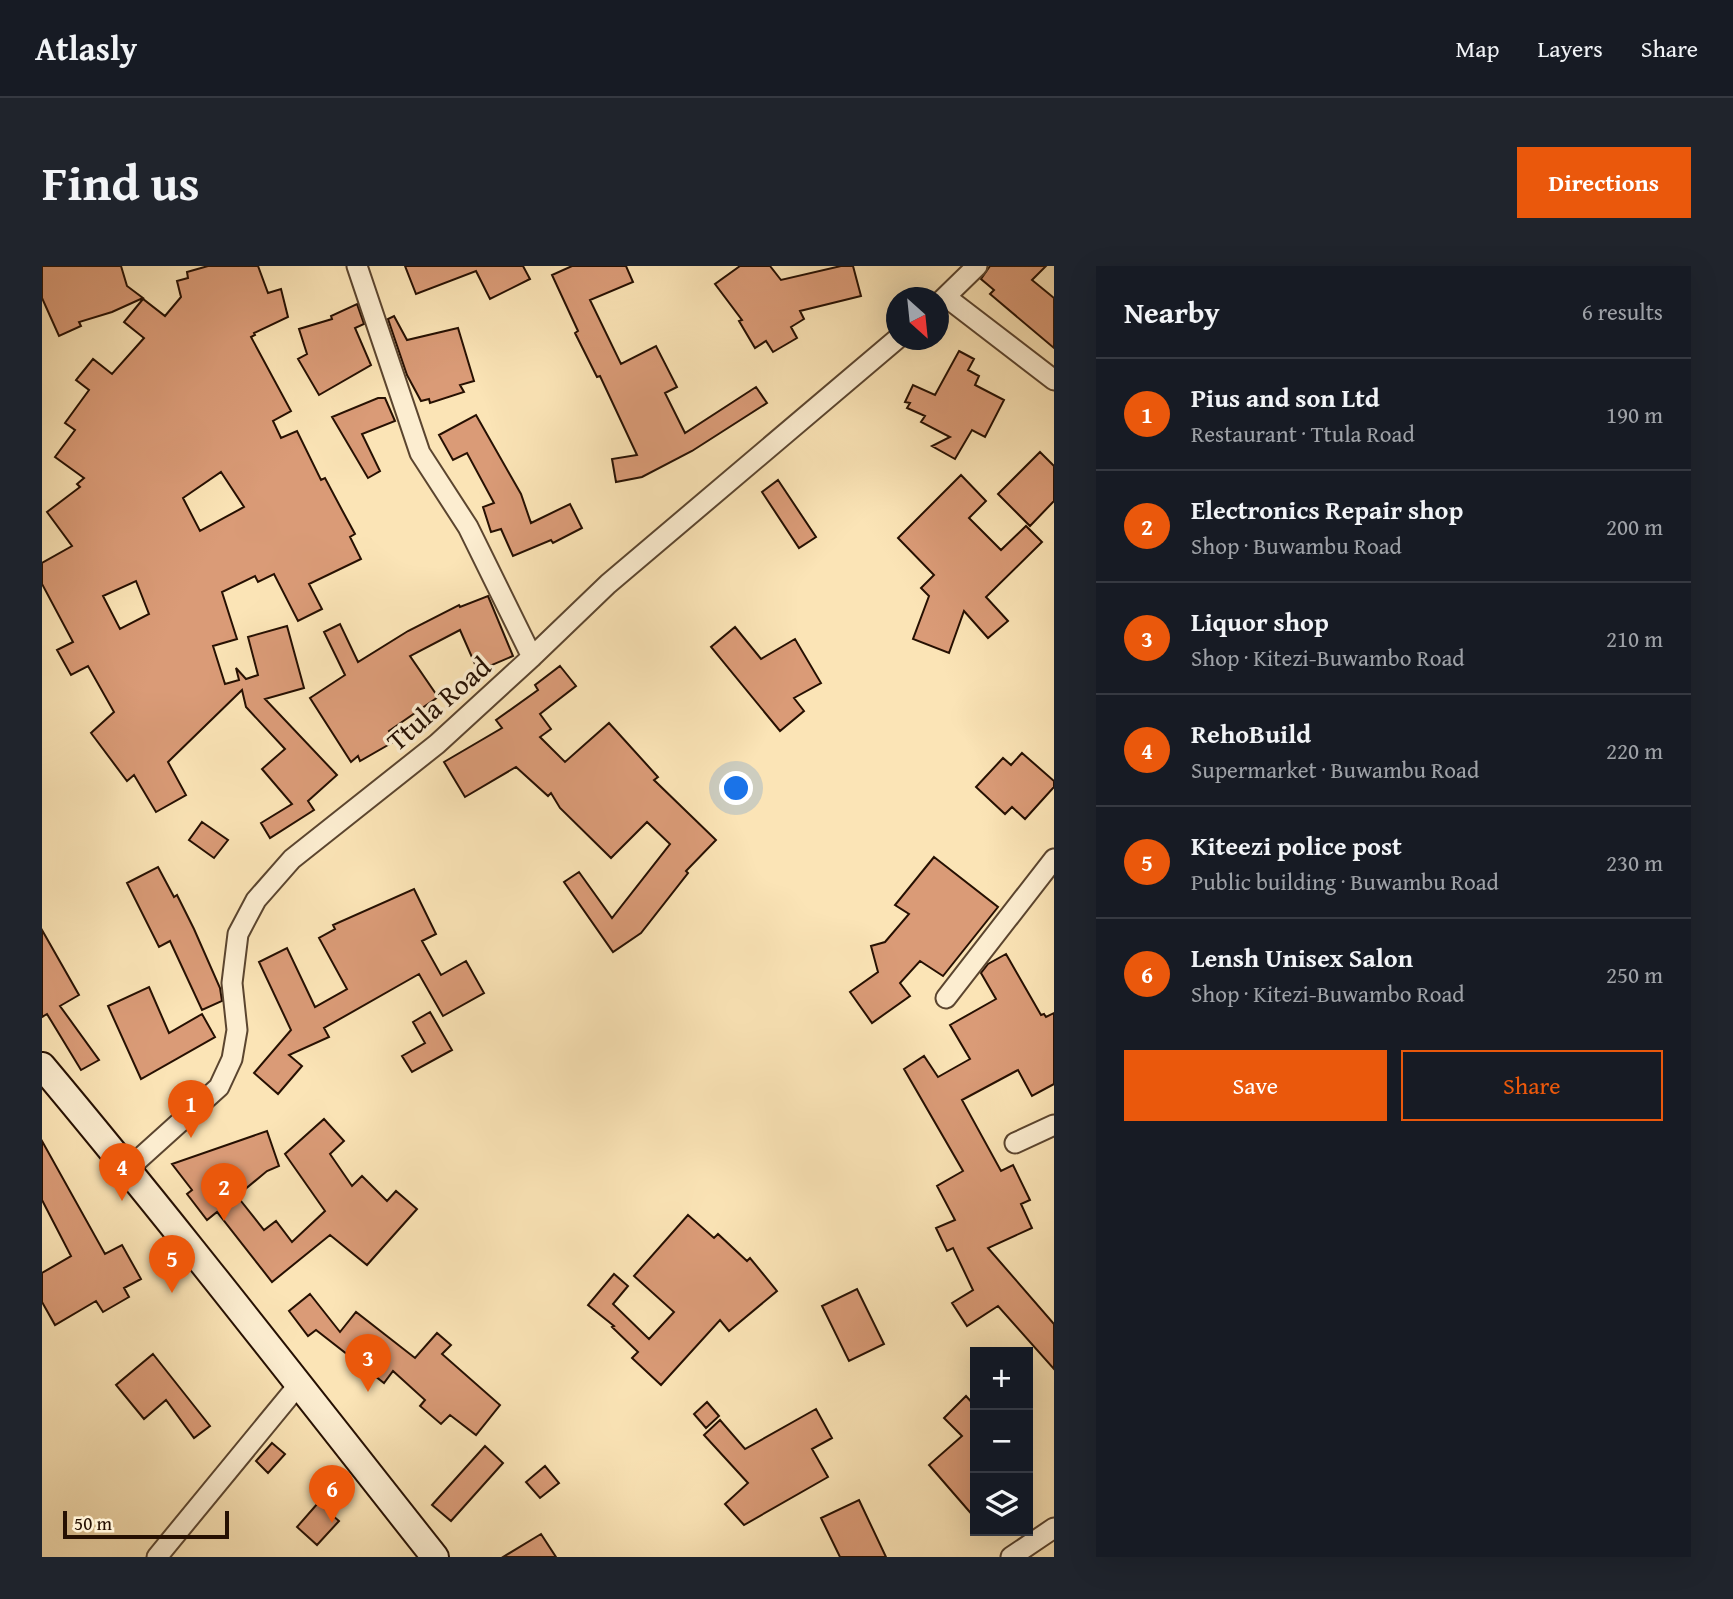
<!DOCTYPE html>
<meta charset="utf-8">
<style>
:root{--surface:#171b24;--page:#20242c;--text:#f1f3f6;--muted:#9ea1a6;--line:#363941;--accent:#ea580c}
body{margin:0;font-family:"Gentium Book Plus",serif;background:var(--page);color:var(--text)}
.controls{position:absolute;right:21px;bottom:21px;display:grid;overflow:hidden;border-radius:0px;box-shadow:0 7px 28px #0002}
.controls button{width:63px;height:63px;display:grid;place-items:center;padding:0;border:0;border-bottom:2px solid var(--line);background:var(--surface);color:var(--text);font:35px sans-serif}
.compass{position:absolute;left:844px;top:21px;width:63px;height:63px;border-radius:50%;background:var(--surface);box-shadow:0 7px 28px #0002;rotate:153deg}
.scale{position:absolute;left:21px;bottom:18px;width:166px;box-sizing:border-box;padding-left:7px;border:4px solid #261002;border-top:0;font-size:19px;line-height:24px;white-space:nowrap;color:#261002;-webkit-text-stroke:5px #fcedd0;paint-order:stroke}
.you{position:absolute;left:695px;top:523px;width:24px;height:24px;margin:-18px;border:5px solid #fff;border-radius:50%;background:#1a73e8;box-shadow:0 0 0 10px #1a73e833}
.badge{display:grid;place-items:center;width:46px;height:46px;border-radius:50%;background:var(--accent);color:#fff;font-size:23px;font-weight:700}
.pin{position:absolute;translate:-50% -58px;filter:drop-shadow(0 2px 4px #0008)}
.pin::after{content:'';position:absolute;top:37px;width:24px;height:21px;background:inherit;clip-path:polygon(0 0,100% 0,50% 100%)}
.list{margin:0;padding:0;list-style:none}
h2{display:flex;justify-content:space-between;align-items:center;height:91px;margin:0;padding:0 28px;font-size:30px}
h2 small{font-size:23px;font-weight:400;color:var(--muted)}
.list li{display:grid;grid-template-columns:46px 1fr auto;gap:21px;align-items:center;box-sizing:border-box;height:112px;padding:0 28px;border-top:2px solid var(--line)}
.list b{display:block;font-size:26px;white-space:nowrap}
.list p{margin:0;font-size:23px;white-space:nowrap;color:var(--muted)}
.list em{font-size:23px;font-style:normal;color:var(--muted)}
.actions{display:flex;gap:14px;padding:21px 28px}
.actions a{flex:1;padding:16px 0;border:2px solid var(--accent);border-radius:0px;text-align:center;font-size:24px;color:var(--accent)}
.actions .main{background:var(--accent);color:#fff}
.icon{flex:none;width:38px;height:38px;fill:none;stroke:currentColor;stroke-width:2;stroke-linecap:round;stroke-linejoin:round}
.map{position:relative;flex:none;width:1012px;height:1291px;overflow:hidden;border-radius:0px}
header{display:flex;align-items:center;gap:42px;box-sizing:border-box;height:98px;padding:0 35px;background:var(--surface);border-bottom:2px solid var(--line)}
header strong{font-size:33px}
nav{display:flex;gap:38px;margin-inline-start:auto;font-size:24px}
.intro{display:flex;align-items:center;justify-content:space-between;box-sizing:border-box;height:168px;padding:0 42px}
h1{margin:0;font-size:49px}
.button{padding:18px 32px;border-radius:0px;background:var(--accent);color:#fff;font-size:24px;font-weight:700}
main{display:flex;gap:42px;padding:0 42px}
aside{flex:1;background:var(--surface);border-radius:0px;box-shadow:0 7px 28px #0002}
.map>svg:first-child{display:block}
.building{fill:#da9b77;stroke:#261002;stroke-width:2;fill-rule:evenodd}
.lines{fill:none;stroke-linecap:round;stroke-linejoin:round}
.street-casing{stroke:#5b452f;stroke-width:23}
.secondary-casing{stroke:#261002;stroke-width:30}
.street{stroke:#fcedd0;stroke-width:19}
.secondary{stroke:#fcedd0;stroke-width:26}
.labels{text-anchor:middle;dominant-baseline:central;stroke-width:7;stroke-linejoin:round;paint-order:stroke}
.street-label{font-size:28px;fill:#261002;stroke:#fcedd0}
</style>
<header>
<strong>Atlasly</strong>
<nav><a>Map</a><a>Layers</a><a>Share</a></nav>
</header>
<div class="intro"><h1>Find us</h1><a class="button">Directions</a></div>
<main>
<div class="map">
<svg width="1012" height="1291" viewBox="0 0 1012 1291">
<rect width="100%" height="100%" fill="#fbe4b6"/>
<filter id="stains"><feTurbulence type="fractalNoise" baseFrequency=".00286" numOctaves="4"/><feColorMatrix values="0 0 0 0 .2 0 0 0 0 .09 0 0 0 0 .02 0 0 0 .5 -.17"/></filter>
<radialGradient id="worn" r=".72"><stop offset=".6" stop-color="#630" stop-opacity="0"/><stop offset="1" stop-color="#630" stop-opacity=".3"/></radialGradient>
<path class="building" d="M0,0h79l6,20 16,12 -31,14 -33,10 2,4 -22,10 -17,-38z
M166,0h50l10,27 13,-4 7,28 -34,16 1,2 -4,2 40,74 -18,10 8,17 16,-7 24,49 4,-2 17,32 13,24 -5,3 11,22 -52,25 13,25 -24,12 -24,-47 -16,8 -3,-6 -33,16 15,47 -24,7 12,38 14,-4 -3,-12 10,11 12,-4 -10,-38 39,-11 17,62 -39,11 72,76 -29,26 6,9 -44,28 -9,-15 31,-19 -30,-35 23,-20 -39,-42 -4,-17 -74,72 18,33 -30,17 -22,-37 -7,6 -36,-48 23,-21 -26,-46 -17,9 -14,-25 16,-8 -31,-58v-21l30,-17 -25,-34 33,-25 -3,-3 7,-6 -29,-21 20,-27 -10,-7 24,-33 -13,-10 17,-21 19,15 32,-36 -20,-16 19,-23 22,17 16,-19 -4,-16 11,-3 -1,-6zM179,206l23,35 -44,24 -17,-33zM94,315l13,33 -29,15 -17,-33z
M363,0h118l7,13 -40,20 -14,-28 -60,23z
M530,0h54l7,16 -43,18 31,64 35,-18 21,41 -12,6 20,40 71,-46 11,16 -75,48 -50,26 -26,5 -4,-23 25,-4 -37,-79 -3,1 -22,-44 3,-2 -26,-56z
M698,0h30l11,14 60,-14h12l8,30 -61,15 4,8 -13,8 6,11 -24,14 -7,-11 -11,7 -16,-27 3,-1 -27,-36z
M948,0h56l-14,14 22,18v50l-64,-54 4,-4 -13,-11z
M315,38l7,20 -9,4 16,37 -52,30 -21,-36 9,-5 -8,-25 33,-10 -1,-3z
M352,50l13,24 51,-12 16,53 -14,4 4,7 -34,11 -1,-4 -8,2 -14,-26 -19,-56z
M917,85l15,8 -6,11 11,6 -4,9 29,15 -19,37 -13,-7 -17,29 -23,-13 18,-9 -29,-15 4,-6 -18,-8 3,-5 -5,-1 8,-17 22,10z
M336,132h7l10,23 -33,13 18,37 -12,7 -36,-61z
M434,149l45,79 10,29 39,-19 12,24 -29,15 -2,-3 -38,16 -12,-27 -10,3 -8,-25 11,-4 -27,-50 -14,7 -14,-25z
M998,186l14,14v35l-24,25 -32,-32z
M919,209l25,26 -17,17 32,32 25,-24 16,16 -56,55 22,24 -20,17 -24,-27 -15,42 -36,-14 16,-43 -8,-8 13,-13 -36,-37z
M736,214l38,57 -17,11 -37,-56z
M446,330l25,60 -35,15 -18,-41 -50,26 28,41 -49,34 6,10 -35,20 -2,-5 -7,6 -41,-64 35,-23 -21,-43 16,-8 18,38 50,-31 51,-26 1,2z
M693,361l26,32 34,-20 26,44 -27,15 10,13 -24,20 -69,-84z
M518,400l16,20 -36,28 11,15 -11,8 25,25 44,-39 49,54 -4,3 62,60 -30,31 2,2 -47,60 -28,19 -49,-70 15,-10 33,46 58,-74 -23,-22 -36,36 -51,-50 -9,-15 -3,3 -32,-29 -51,30 -21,-35 58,-34 -6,-8 42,-30 -3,-5z
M980,487l32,28v6l-29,32 -13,-12 -7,7 -29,-27 27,-29 8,7z
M160,556l26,18 -14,18 -25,-18z
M892,591l64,50 -55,69 -23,-15 -20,22 10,13 -38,27 -22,-31 28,-20 -7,-26 14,-4 24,-28 -14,-9z
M116,601l16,30 3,-2 17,34 26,59 2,13 -20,9 -32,-69 -11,6 -32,-64z
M372,623l22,45 -14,7 19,34 25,-14 18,32 -41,23 -24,-42 -95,54 5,9 -40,18 13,11 -24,28 -24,-21 37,-43 -32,-68 28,-14 28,59 32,-18 -28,-51 16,-9 -2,-4z
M0,664l37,65 -19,11 39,54 -18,10 -34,-56 -5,3z
M964,688l35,61 3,-1 2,3 8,-4v71l-22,12 -14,-26 -56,30 39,71 12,-6 17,35 -9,4 11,24 -44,20 66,76v45l-56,-63 -31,20 -15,-23 21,-13 -20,-42 -6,3 -11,-23 19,-8 -18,-34 26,-15 -59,-102 20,-13 14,21 32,-18 -20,-34 46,-26 -15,-26 7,-9z
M107,721l20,46 33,-19 13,23 -74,42 -33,-73z
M388,746l22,38 -40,22 -10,-16 23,-13 -12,-21z
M282,853l20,22 -14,13 22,32 10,-10 25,25 9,-10 21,18 -50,56 -37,-30 -58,47 -55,-70 -10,8 -20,-26 5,-4 -20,-26 95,-33 12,35 -12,5 -30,25 27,34 12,-9 16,21 33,-31 -40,-57z
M0,875l63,113 17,-9 19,34 -17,9 5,9 -26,15 -7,-11 -41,24 -13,-23v-29l29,-17 -29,-56z
M646,949l26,23 4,-4 29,27 3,-3 27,33 -48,40 -9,-11 -59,65 -29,-27 6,-6 -26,-25 2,-1 -26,-21 26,-31 14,12 -15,18 36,35 25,-27 -40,-36z
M815,1023l27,55 -35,17 -27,-55z
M268,1028l30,38 16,-20 59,46 22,-25 14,12 -9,9 58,51 -24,30 -26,-20 -9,9 -21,-18 5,-6 -32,-29 -9,12 -68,-53 -8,6 -19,-25z
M111,1088l57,72 -16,12 -28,-38 -22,19 -28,-34z
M924,1130l9,10v112l-46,-53 33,-29 -18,-18z
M665,1136l12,14 -13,12 -12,-14z
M774,1143l16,29 -20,11 16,28 -84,48 -19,-21 23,-21 -44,-48 16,-15 25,29z
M230,1177l13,11 -17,19 -12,-12z
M443,1180l18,17 -52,58 -19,-16z
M503,1200l14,17 -19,15 -14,-16z
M817,1234l27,57h-46l-19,-39z
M276,1237l21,18 -22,24 -20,-18z
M499,1268l15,23h-53z"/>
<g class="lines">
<defs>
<path id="street" d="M315,0l63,187 48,74 64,130
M904,31l108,83
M897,37l38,-37
M904,732l108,-139
M973,877l39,-18
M86,903l91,-82 13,-28 5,-29 -5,-47 6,-49 18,-34 36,-41 145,-115 95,-87 76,-73 289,-245
M115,1291l143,-174
M969,1291l43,-29"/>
<path id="secondary" d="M0,800c135,161 263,327 393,491"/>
</defs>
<use href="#street" class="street-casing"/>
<use href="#secondary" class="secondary-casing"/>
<use href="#street" class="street"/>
<use href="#secondary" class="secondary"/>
</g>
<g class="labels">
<g class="street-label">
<text transform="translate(396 437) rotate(-41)">Ttula Road</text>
</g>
</g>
<rect width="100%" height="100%" filter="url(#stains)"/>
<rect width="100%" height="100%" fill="url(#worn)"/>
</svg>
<div class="controls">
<button>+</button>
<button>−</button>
<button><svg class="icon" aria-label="layers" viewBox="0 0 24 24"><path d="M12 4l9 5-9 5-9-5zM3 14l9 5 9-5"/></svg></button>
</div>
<svg class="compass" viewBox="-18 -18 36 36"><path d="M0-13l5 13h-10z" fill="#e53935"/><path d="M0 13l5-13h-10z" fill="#9ea1a6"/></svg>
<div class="scale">50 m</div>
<div class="you"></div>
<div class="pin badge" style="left:149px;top:872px">1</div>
<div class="pin badge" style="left:182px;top:955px">2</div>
<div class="pin badge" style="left:326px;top:1126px">3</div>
<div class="pin badge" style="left:80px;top:935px">4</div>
<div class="pin badge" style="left:130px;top:1027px">5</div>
<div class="pin badge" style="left:290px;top:1257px">6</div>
</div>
<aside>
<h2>Nearby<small>6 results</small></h2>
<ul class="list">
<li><span class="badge">1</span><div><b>Pius and son Ltd</b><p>Restaurant · Ttula Road</p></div><em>190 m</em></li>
<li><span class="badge">2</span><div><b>Electronics Repair shop</b><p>Shop · Buwambu Road</p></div><em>200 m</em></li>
<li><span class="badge">3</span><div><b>Liquor shop</b><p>Shop · Kitezi-Buwambo Road</p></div><em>210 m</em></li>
<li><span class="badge">4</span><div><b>RehoBuild</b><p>Supermarket · Buwambu Road</p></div><em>220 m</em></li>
<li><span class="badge">5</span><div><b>Kiteezi police post</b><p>Public building · Buwambu Road</p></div><em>230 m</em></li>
<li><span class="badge">6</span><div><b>Lensh Unisex Salon</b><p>Shop · Kitezi-Buwambo Road</p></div><em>250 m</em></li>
</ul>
<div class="actions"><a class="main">Save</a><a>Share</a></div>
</aside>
</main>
